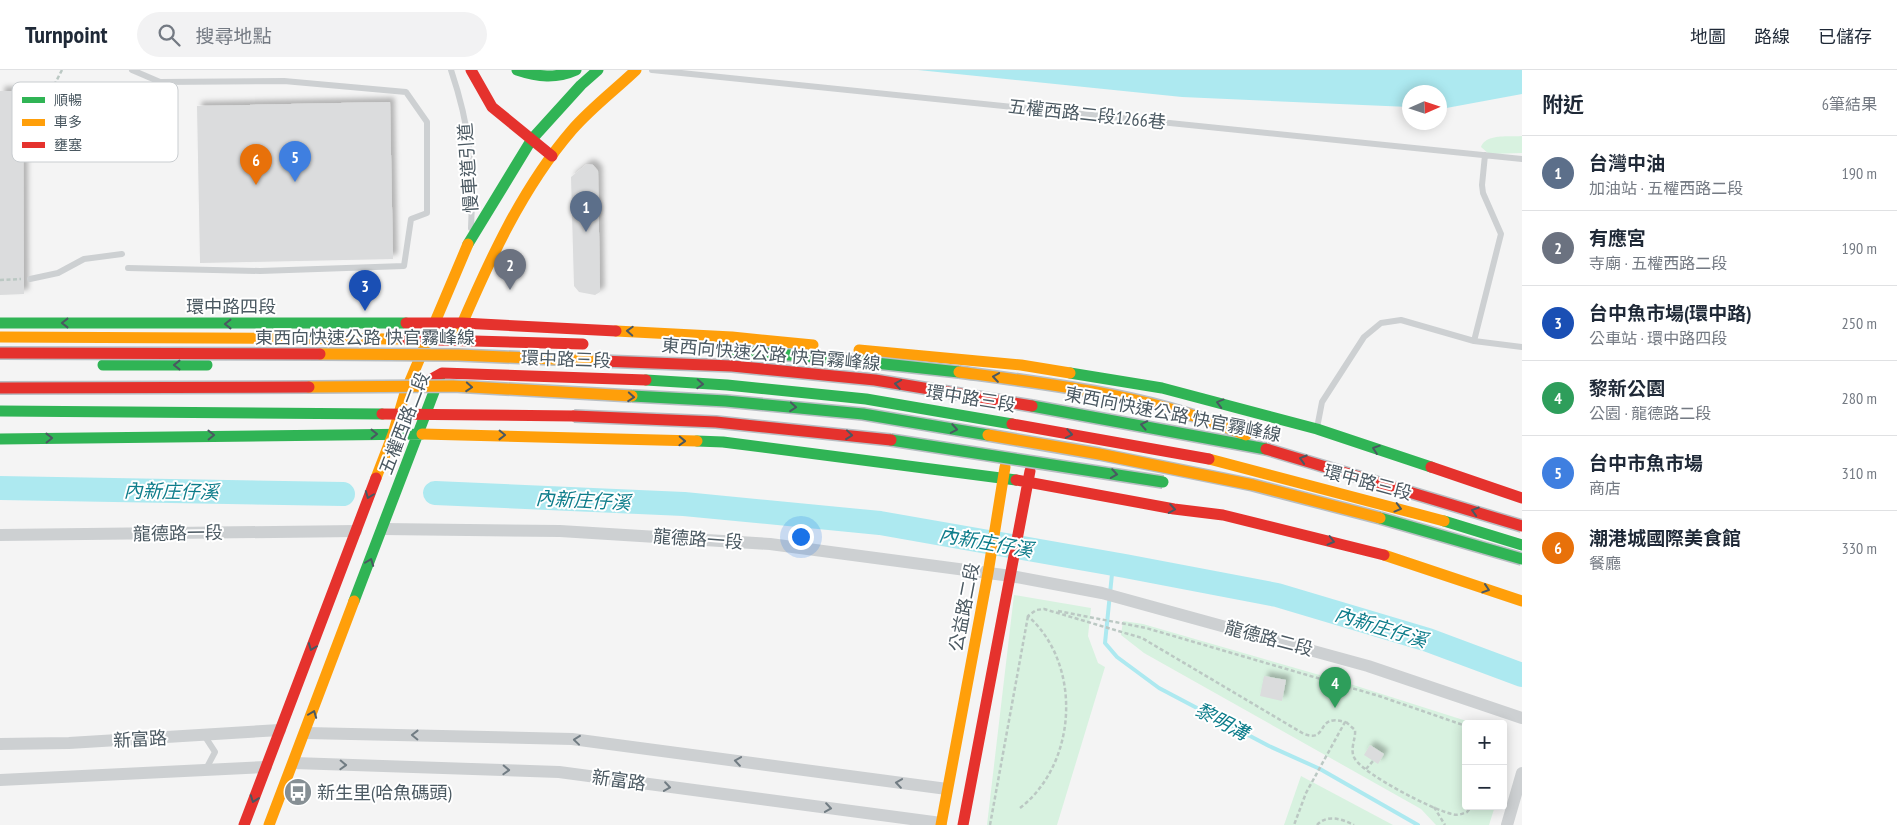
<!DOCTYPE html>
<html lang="zh-TW">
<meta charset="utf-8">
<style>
:root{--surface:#fff;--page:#f2f2f3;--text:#1f2937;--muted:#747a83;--line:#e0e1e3;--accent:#7c3aed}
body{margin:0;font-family:"PT Sans Narrow","Noto Sans TC",sans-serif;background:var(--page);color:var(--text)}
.controls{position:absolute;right:15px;bottom:15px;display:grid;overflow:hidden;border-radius:5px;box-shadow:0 2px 12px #0003}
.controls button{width:45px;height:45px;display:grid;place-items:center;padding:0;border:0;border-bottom:1px solid var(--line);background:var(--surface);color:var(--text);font:25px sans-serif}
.compass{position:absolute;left:1402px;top:15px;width:45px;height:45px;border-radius:50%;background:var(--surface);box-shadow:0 2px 12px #0003;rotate:87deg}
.you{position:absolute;left:800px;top:466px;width:18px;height:18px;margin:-12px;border:4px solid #fff;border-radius:50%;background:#1a73e8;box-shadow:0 0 0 8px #1a73e833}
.badge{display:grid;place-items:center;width:32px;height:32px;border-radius:50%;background:var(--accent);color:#fff;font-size:16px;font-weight:700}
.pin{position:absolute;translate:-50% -41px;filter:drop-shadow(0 1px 2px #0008)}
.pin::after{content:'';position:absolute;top:26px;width:18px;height:15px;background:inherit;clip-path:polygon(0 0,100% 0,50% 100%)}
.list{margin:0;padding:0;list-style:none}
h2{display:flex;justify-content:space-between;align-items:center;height:65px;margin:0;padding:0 20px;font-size:21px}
h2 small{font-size:16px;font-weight:400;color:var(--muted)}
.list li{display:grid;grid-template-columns:32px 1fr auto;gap:15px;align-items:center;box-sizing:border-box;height:75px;padding:0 20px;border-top:1px solid var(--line)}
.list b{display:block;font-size:19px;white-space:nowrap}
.list p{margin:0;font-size:16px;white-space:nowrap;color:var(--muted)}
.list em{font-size:16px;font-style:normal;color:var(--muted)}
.icon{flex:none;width:28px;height:28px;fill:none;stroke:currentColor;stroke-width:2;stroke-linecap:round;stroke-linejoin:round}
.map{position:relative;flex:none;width:1522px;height:755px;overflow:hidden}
header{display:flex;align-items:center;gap:30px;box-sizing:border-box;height:70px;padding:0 25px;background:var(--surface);border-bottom:1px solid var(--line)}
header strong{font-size:24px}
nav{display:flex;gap:28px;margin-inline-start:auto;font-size:18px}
.search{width:350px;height:45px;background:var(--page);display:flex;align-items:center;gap:12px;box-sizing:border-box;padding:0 18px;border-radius:28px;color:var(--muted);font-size:19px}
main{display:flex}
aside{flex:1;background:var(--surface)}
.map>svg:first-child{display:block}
.green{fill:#d8f2e0}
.water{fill:#ade9f0}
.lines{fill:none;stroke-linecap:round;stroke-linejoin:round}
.stream{stroke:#ade9f0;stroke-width:4}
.river{stroke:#ade9f0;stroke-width:24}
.building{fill:#dbdcdd;filter:url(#shadow)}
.path{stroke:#bbc8c3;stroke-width:2.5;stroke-dasharray:4 2.5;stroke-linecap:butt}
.lane{stroke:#cdd0d2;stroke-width:6}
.street{stroke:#cdd0d2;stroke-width:12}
.fast{stroke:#30b455;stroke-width:11}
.slow{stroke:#ff9f0a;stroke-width:11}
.jam{stroke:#e5322d;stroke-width:11}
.fast-bridge-casing{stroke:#b8bec3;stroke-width:14;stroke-linecap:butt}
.slow-bridge-casing{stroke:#b8bec3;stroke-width:14;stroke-linecap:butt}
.jam-bridge-casing{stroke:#b8bec3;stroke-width:14;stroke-linecap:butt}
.fast-bridge{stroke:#30b455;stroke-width:11}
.slow-bridge{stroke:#ff9f0a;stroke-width:11}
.jam-bridge{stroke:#e5322d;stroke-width:11}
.oneway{stroke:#4a5861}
.oneway2{stroke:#717c83}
.labels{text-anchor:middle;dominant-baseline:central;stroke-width:4;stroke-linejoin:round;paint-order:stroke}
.street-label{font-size:18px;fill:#4a5861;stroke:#fff}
.poi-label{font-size:18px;fill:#4a5861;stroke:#fff;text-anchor:start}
.water-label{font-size:19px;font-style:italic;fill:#0c7c8a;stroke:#fff}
.key{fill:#fff;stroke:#c9cdd0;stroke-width:1}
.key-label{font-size:14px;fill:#4a5861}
</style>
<header>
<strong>Turnpoint</strong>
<div class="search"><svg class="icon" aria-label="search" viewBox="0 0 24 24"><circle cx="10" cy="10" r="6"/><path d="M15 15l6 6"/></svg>搜尋地點</div>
<nav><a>地圖</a><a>路線</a><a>已儲存</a></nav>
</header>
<main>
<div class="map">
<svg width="1522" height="755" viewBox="0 0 1522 755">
<defs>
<filter id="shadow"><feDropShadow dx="4.5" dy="-4.5" stdDeviation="2.5" flood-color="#0004"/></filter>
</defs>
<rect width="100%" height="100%" fill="#f4f4f4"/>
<path class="green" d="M1522,66v17l-33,1 -8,-7c5,-14 28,-10 41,-11z
M1014,525l77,13 -3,28 10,27 7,4 -48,158h-70z
M1123,551l20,3 201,58 132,42h-10v82h29l-6,19h-53l-15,-16 -277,-156 -23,-18z
M1301,706l92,49h-109z"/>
<path class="water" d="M918,0h604v24l-81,15 -1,-17h-30l-1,15 -227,-10z"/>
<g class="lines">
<path class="stream" d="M1113,494l-8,79 12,14 42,31 110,58 51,23 98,56"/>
<path class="river" d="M0,418l343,6
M435,423l249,11 196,19 245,43 152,29 151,45 94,35"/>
</g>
<path class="building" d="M0,21h23l1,203 -24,1z
M390,32l3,157 -193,4 -3,-157z
M587,94l6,1 5,6 2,121 -5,3 -16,-3 -5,-6 -3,-109z
M1264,606l22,4 -4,21 -22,-5z
M1370,675l14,9 -6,10 -14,-9z"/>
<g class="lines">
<path class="path" d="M62,0l-12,23 5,11 34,13 -9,22 -1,11
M0,210l21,-1
M1058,541l88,17 233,68 87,30
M1346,652l9,8c1,9 -6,20 0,29 10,16 78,51 97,55 5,2 10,0 15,-2l5,-6
M1366,699l7,-8
M1434,737l11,18
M1020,738c57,-44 63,-143 8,-192l8,-6 8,-1 98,29 162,96c25,9 11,-21 41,-12l-39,71 -12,32
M990,755l38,-209
M1317,755c10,-11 25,-6 37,0"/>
<path class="lane" d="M451,0c19,56 23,99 20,158
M652,0l870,89
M128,198l132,3 144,-5 7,-47 16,-6v-91l-21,-30 -122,-11 -124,1 -28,-12
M30,209l28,-6 26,-14 38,-5
M1474,271l48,6
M1317,358l5,-26 42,-65 17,-14 20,-3 73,21 27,-107 -18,-41 -1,-8 3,-30
M204,665l11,17 -9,17"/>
<path class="street" d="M383,459l177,2 210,13 241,32 91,17 266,73 154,52
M0,465l356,-4
M306,663l266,6 375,50
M0,674l69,-1 211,-13
M294,693l265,9 382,51
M0,710l266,-13
M1507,755l15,-52"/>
<path class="fast" d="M517,0c21,7 39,9 59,0
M468,174l64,-105 49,-54 17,-15
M0,253h406
M103,295h104
M1070,303l92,15 155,41 114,38
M646,310l81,5 139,14 146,25
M0,341l382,3
M0,369l422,-5
M697,371l26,1 293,38
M1444,451l78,24
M354,531l86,-225"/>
<path class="slow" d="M459,261c30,-70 63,-143 113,-201 19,-22 43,-40 64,-60
M616,261l116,6 81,8
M0,267l403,2
M859,280l162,15 49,8
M422,364l275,7
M1209,389l235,62
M376,408l17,-44 12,-41 63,-149
M1384,485l138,46
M269,755l85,-224
M941,755l47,-252 17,-106"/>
<path class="jam" d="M471,0l21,37 60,49
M406,253h56l154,8
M403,269l180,5
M419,316l23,-13 204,7
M382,344l192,2
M1012,354l197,35
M1431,397l91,31
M1016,410l158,29 49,6 161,40
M244,755l132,-347
M963,755l67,-354"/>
<defs>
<path id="fast-bridge" d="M722,280l107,8 130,14
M632,326l94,5 137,13 125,21
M1032,336l234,43
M891,370l272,42
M1380,448l142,41"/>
<path id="slow-bridge" d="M320,284l138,1 143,6
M959,302c98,13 195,24 287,63
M309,317l144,-1 179,10
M988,365l111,19 154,31 127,33"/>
<path id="jam-bridge" d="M0,283l320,1
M601,291l131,5 143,14 157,26
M0,318l309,-1
M574,346l142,6 175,18
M1266,379l256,77"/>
</defs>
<use href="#fast-bridge" class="fast-bridge-casing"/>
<use href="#slow-bridge" class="slow-bridge-casing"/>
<use href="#jam-bridge" class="jam-bridge-casing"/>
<use href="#fast-bridge" class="fast-bridge"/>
<use href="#slow-bridge" class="slow-bridge"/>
<use href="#jam-bridge" class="jam-bridge"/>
</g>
<defs><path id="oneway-chevron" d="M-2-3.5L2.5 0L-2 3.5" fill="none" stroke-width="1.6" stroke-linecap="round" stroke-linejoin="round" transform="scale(1.25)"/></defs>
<g class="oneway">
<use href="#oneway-chevron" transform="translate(65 253) rotate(-180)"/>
<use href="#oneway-chevron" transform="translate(228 254) rotate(-180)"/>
<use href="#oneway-chevron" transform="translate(630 261) rotate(-177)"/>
<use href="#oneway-chevron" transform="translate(177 295) rotate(-180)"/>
<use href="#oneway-chevron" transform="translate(996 307) rotate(-172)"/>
<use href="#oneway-chevron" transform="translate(700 314) rotate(3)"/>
<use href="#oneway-chevron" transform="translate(898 314) rotate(-171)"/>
<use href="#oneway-chevron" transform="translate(469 317) rotate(4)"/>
<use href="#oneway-chevron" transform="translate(631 327) rotate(4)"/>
<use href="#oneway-chevron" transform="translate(1220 333) rotate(-165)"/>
<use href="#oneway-chevron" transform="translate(793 337) rotate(5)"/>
<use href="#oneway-chevron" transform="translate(1144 355) rotate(-169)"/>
<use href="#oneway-chevron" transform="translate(954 359) rotate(10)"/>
<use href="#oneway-chevron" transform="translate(374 364)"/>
<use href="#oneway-chevron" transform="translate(1069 364) rotate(10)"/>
<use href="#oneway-chevron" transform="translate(211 365) rotate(-1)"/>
<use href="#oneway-chevron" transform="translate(502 365) rotate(1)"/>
<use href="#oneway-chevron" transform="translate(849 365) rotate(6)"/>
<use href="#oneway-chevron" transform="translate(49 368) rotate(-1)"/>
<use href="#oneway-chevron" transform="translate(682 371) rotate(2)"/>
<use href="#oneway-chevron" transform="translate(1376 379) rotate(-161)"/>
<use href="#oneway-chevron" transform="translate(1303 389) rotate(-163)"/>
<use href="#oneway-chevron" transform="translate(1114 404) rotate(9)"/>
<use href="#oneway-chevron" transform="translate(369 425) rotate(111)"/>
<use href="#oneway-chevron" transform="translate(1398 438) rotate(15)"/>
<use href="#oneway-chevron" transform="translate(1172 439) rotate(9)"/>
<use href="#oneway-chevron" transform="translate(1475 441) rotate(-163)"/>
<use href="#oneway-chevron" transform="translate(1331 471) rotate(14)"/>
<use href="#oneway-chevron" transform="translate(370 492) rotate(-69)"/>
<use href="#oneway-chevron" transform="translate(1486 519) rotate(18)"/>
<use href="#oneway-chevron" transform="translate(312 577) rotate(111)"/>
<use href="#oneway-chevron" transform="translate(313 644) rotate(-69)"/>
<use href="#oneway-chevron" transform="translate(254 729) rotate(110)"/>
</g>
<g class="oneway2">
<use href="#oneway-chevron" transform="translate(415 665) rotate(-179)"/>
<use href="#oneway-chevron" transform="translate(577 670) rotate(-174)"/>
<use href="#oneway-chevron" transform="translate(738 691) rotate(-172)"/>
<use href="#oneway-chevron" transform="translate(343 695) rotate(2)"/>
<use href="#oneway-chevron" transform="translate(506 700) rotate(2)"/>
<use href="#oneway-chevron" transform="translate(899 713) rotate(-172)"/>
<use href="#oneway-chevron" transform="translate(667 717) rotate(8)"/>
<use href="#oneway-chevron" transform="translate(828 738) rotate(8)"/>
</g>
<defs>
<symbol id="bus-disc" viewBox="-11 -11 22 22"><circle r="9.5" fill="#868f94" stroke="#fff"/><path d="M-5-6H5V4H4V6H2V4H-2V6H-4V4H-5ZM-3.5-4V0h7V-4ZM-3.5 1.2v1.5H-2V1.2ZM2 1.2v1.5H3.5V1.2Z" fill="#fff"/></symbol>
</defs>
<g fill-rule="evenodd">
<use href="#bus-disc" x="282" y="706" width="32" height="32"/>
</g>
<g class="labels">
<g class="street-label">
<text transform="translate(1087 44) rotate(6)">五權西路二段1266巷</text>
<text transform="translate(468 98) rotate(-94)">慢車道引道</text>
<text x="231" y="236">環中路四段</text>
<text x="365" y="267">東西向快速公路 快官霧峰線</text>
<text transform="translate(771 284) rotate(5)">東西向快速公路 快官霧峰線</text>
<text transform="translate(566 289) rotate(2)">環中路三段</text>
<text transform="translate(971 328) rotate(9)">環中路三段</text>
<text transform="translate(1173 344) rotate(11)">東西向快速公路 快官霧峰線</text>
<text transform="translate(404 353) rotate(-69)">五權西路二段</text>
<text transform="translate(1368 412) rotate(15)">環中路三段</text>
<text transform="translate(178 463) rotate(-1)">龍德路一段</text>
<text transform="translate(698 469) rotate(4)">龍德路一段</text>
<text transform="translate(964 537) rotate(-79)">公益路二段</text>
<text transform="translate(1269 568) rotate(15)">龍德路二段</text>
<text transform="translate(140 669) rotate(-3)">新富路</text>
<text transform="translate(619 710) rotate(8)">新富路</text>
</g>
<g class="poi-label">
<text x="317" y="722">新生里(哈魚碼頭)</text>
</g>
<g class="water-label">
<text transform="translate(171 421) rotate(1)">內新庄仔溪</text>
<text transform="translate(583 430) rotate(3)">內新庄仔溪</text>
<text transform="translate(986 472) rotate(10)">內新庄仔溪</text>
<text transform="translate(1381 557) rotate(17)">內新庄仔溪</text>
<text transform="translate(1222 651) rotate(28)">黎明溝</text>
</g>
</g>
<rect x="12" y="12" width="166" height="80" rx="8" class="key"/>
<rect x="22" y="27" width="23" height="6" fill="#30b455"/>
<rect x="22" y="49" width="23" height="7" fill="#ff9f0a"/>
<rect x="22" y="72" width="23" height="6" fill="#e5322d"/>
<g class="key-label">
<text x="54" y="35">順暢</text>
<text x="54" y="57">車多</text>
<text x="54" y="80">壅塞</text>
</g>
</svg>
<div class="controls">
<button>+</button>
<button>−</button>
</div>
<svg class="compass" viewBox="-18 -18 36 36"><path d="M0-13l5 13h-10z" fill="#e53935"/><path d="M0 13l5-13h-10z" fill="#747a83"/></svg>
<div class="you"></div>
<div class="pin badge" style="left:586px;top:162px;background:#5c6f8a">1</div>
<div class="pin badge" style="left:510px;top:220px;background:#6b7280">2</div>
<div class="pin badge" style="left:365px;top:241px;background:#1a4fb4">3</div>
<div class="pin badge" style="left:1335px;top:638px;background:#2e9e5b">4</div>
<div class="pin badge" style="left:295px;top:112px;background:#3f7fe0">5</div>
<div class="pin badge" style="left:256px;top:115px;background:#e8710a">6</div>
</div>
<aside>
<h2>附近<small>6筆結果</small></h2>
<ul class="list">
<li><span class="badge" style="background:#5c6f8a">1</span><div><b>台灣中油</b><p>加油站 · 五權西路二段</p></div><em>190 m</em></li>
<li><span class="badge" style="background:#6b7280">2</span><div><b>有應宮</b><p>寺廟 · 五權西路二段</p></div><em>190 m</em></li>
<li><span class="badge" style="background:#1a4fb4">3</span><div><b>台中魚市場(環中路)</b><p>公車站 · 環中路四段</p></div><em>250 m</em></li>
<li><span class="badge" style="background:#2e9e5b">4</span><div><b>黎新公園</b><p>公園 · 龍德路二段</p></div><em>280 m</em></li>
<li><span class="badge" style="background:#3f7fe0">5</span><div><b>台中市魚市場</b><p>商店</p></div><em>310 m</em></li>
<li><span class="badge" style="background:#e8710a">6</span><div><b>潮港城國際美食館</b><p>餐廳</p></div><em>330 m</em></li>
</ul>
</aside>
</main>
